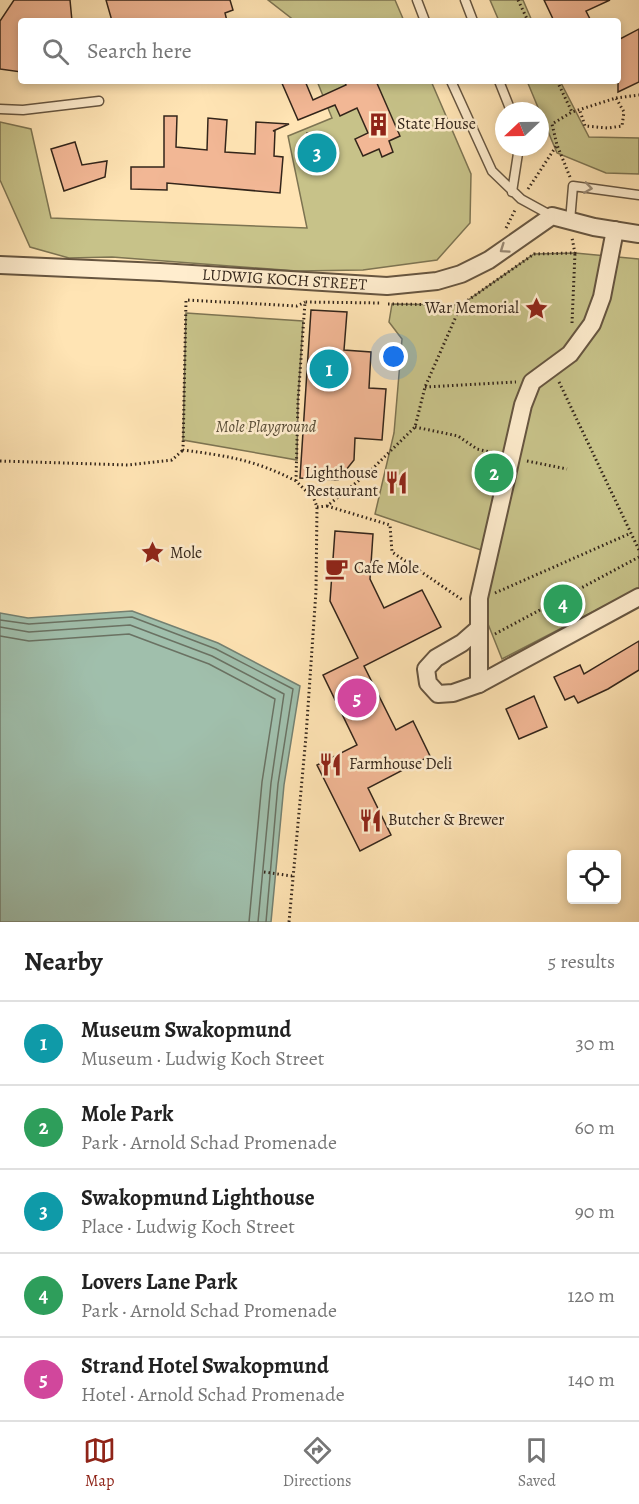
<!DOCTYPE html>
<meta charset="utf-8">
<style>
:root{--surface:#fff;--page:#f2f2f2;--text:#222;--muted:#767676;--line:#e0e0e0;--accent:#8f2418}
body{margin:0;font-family:Alegreya,serif;background:var(--page);color:var(--text)}
.controls{position:absolute;right:18px;bottom:18px;display:grid;overflow:hidden;border-radius:6px;box-shadow:0 3px 9px #0003}
.controls button{width:54px;height:54px;display:grid;place-items:center;padding:0;border:0;border-bottom:2px solid var(--line);background:var(--surface);color:var(--text);font:30px sans-serif}
.compass{position:absolute;left:495px;top:102px;width:54px;height:54px;border-radius:50%;background:var(--surface);box-shadow:0 3px 9px #0003;rotate:248deg}
.you{position:absolute;left:394px;top:357px;width:21px;height:21px;margin:-15px;border:4px solid #fff;border-radius:50%;background:#1a73e8;box-shadow:0 0 0 9px #1a73e833}
.badge{display:grid;place-items:center;width:39px;height:39px;border-radius:50%;background:var(--accent);color:#fff;font-size:20px;font-weight:700}
.pin{position:absolute;translate:-50% -50%;border:3px solid #fff;box-shadow:0 2px 6px #0006}
.list{margin:0;padding:0;list-style:none}
h2{display:flex;justify-content:space-between;align-items:center;height:78px;margin:0;padding:0 24px;font-size:26px}
h2 small{font-size:20px;font-weight:400;color:var(--muted)}
.list li{display:grid;grid-template-columns:39px 1fr auto;gap:18px;align-items:center;box-sizing:border-box;height:84px;padding:0 24px;border-top:2px solid var(--line)}
.list b{display:block;font-size:22px;white-space:nowrap}
.list p{margin:0;font-size:20px;white-space:nowrap;color:var(--muted)}
.list em{font-size:20px;font-style:normal;color:var(--muted)}
.icon{flex:none;width:33px;height:33px;fill:none;stroke:currentColor;stroke-width:2;stroke-linecap:round;stroke-linejoin:round}
.map{position:relative;flex:none;width:639px;height:922px;overflow:hidden}
.search{position:absolute;background:var(--surface);box-shadow:0 3px 9px #0003;left:18px;right:18px;top:18px;height:66px;display:flex;align-items:center;gap:15px;box-sizing:border-box;padding:0 21px;border-radius:6px;color:var(--muted);font-size:22px}
.sheet{height:498px;background:var(--surface)}
nav{display:flex;justify-content:space-around;align-items:center;box-sizing:border-box;height:84px;border-top:2px solid var(--line);background:var(--surface);font-size:16px;color:var(--muted)}
nav a{display:grid;justify-items:center;gap:3px}
nav .on{color:var(--accent)}
.map>svg:first-child{display:block}
.green{fill:#c7c289;stroke:#7d7452;stroke-width:1.5}
.water{fill:#a0bfac;stroke:#748172;stroke-width:1.5}
.lines{fill:none;stroke-linecap:round;stroke-linejoin:round}
.shore{stroke:#6a7263;stroke-width:1.5}
.building{fill:#f2b795;stroke:#33251a;stroke-width:1.5}
.lane-casing{stroke:#665540;stroke-width:11}
.street-casing{stroke:#665540;stroke-width:20}
.path{stroke:#33251a;stroke-width:3;stroke-dasharray:1.5 3;stroke-linecap:butt}
.lane{stroke:#ffedce;stroke-width:8}
.street{stroke:#ffedce;stroke-width:16}
.oneway{stroke:#998974}
.labels{text-anchor:middle;dominant-baseline:central;stroke-width:5;stroke-linejoin:round;paint-order:stroke}
.poi-label{font-size:16px;fill:#33251a;stroke:#ffedce;text-anchor:start}
.street-label{font-size:16px;fill:#33251a;stroke:#ffedce}
.park-label{font-size:16px;font-style:italic;fill:#584c36;stroke:#ffedce}
</style>
<div class="map">
<svg width="639" height="922" viewBox="0 0 639 922">
<rect width="100%" height="100%" fill="#ffe4b4"/>
<filter id="stains"><feTurbulence type="fractalNoise" baseFrequency=".00333" numOctaves="4"/><feColorMatrix values="0 0 0 0 .2 0 0 0 0 .09 0 0 0 0 .02 0 0 0 .5 -.17"/></filter>
<radialGradient id="worn" r=".72"><stop offset=".6" stop-color="#630" stop-opacity="0"/><stop offset="1" stop-color="#630" stop-opacity=".3"/></radialGradient>
<path class="green" d="M268,0h127l9,21h-109z
M490,0h33l9,21h-33z
M317,81h114l40,93 -1,49 -33,37 -74,10 -66,1 -185,-14 -43,1 -39,-11 -30,-67v-58l31,7 20,89 256,10 -19,-92 44,-18z
M527,81h33l29,56 50,1v36l-33,-1 -49,-20z
M575,253l64,6v329l-137,71 -16,-40 4,-66 -115,-39 19,-81 8,-94 -13,-17 3,-18 69,1 73,-51z
M186,313l117,8 -5,80 -1,59 -114,-20z"/>
<path class="water" d="M132,611l86,32 82,43 -16,99 -13,137h-271v-309l28,5z"/>
<g class="lines">
<path class="shore" d="M0,620l29,4 103,-7 84,32 77,40 -15,95 -12,138
M0,627l29,5 101,-7 82,31 72,38 -13,89 -13,139
M0,636l29,5 100,-7 80,30 66,35 -13,83 -13,140"/>
</g>
<path class="building" d="M14,0h56l2,21h-51v51l-21,-3v-48z
M106,0h124l3,10 -8,3 2,8h-115z
M544,0h66l-24,11 5,10h-37z
M639,29v53l-21,10v-52z
M281,81h24l8,19 33,-15 -2,-4h32l24,55 -11,5 4,11 -11,5 -3,-8 -16,7 -8,-17 13,-6 -11,-25 -17,8 -5,-11 -37,15z
M164,116h13l-1,31 31,3 1,-32 19,2 -2,32 30,2 1,-32 33,2 -16,7h2l-1,25 9,1 -3,36 -113,-10v7l-36,-1v-22h33z
M307,133l18,1 -1,25 -19,-1z
M75,142l7,23 25,-4 -2,16 -41,14 -13,-42z
M311,310l36,2 -3,38 27,2 -2,36 17,1 -4,51 -27,-2 -1,22 -16,20 -38,-2z
M335,531l38,3 -3,45 14,29 38,-18 19,37 -77,39 32,64 17,-9 17,35 -62,32 23,47 -31,16 -43,-86 40,-20 -34,-70 35,-17 -28,-57z
M639,641v29l-31,19 -30,14 -4,-7 -9,4 -11,-23 26,-12 4,9z
M534,696l13,31 -28,12 -13,-30z"/>
<g class="lines">
<defs>
<path id="lane" d="M417,0l8,21
M465,0l8,21
M451,81l41,90 29,28 31,17
M499,81l12,30
M0,109l23,1 76,-9
M512,192l7,-45
M570,221l3,-35 66,9"/>
<g id="street">
<path id="s1" d="M0,265l160,7 227,14 50,-5 24,-7 28,-14 63,-44 42,11 45,7"/>
<path d="M478,629l-16,14 -26,15 -10,11 2,14 10,11 15,-1 26,-9 160,-87"/>
<path d="M479,684v-86l44,-193 9,-23 38,-28 22,-30 10,-27 13,-67"/>
</g>
</defs>
<use href="#lane" class="lane-casing"/>
<use href="#street" class="street-casing"/>
<path class="path" d="M518,0l10,21
M557,81l15,31
M616,98l23,-3
M570,177l-13,-32 -5,-21 20,-12 44,-14 8,14 -2,14 -14,2 -23,-2 -5,-15
M528,189l29,-44
M506,228l9,-18
M388,304l73,1 73,-51 41,-1 -3,-15
M572,323l3,-70
M559,382l80,168
M425,387l91,-5
M415,427l43,9 19,13 21,5
M0,461l128,4 44,-5 11,-10
M527,461l40,8
M296,481c-41,-21 -68,-25 -113,-31l3,-150 111,6 8,-4
M327,506l63,19 2,27 72,49
M317,507l10,-1 40,-32 48,-47 10,-40 36,-82
M495,593l136,-60
M495,634l144,-77
M264,872l28,4
M289,922l17,-186 10,-145 1,-84 -3,-8 -18,-18 2,-80 7,-99 76,1"/>
<use href="#lane" class="lane"/>
<use href="#street" class="street"/>
</g>
<defs><path id="oneway-chevron" d="M-2-3.5L2.5 0L-2 3.5" fill="none" stroke-width="1.6" stroke-linecap="round" stroke-linejoin="round" transform="scale(1.5)"/></defs>
<g class="oneway">
<use href="#oneway-chevron" transform="translate(588 188) rotate(8)"/>
<use href="#oneway-chevron" transform="translate(504 249) rotate(145)"/>
</g>
<defs>
<symbol id="building-bare" viewBox="-9 -9 18 18"><path d="M-4-6H4V6H1V3H-1V6H-4ZM-2.5-4.3h1.7v1.8h-1.7ZM.8-4.3h1.7v1.8H.8ZM-2.5-1h1.7V.8h-1.7ZM.8-1h1.7V.8H.8Z" fill="#8f2418" stroke="#ffedce" stroke-width="2.5" paint-order="stroke"/></symbol>
<symbol id="sight-bare" viewBox="-9 -9 18 18"><path d="M0-6L1.8-2.2L6-1.7L2.9 1.2L3.7 5.4L0 3.3L-3.7 5.4L-2.9 1.2L-6-1.7L-1.8-2.2Z" fill="#8f2418" stroke="#ffedce" stroke-width="2.5" paint-order="stroke"/></symbol>
<symbol id="restaurant-bare" viewBox="-9 -9 18 18"><path d="M-5-6h1v4h1v-4h1v4h1v-4h1v5L-1.5 .5V6h-2V.5L-5-1ZM5-6V6H3V1.5H1.5Q1.5-4 5-6Z" fill="#8f2418" stroke="#ffedce" stroke-width="2.5" paint-order="stroke"/></symbol>
<symbol id="cafe-bare" viewBox="-9 -9 18 18"><path d="M-5.5-4.5H6V0H3Q3 3.5 0 3.5H-2.5Q-5.5 3.5-5.5 0ZM3-3.2v2h1.7v-2ZM-6 4.5H4V6H-6Z" fill="#8f2418" stroke="#ffedce" stroke-width="2.5" paint-order="stroke"/></symbol>
</defs>
<g fill-rule="evenodd">
<use href="#building-bare" x="362" y="108" width="33" height="33"/>
<use href="#sight-bare" x="520" y="292" width="33" height="33"/>
<use href="#restaurant-bare" x="380" y="466" width="33" height="33"/>
<use href="#sight-bare" x="136" y="536" width="33" height="33"/>
<use href="#cafe-bare" x="320" y="552" width="33" height="33"/>
<use href="#restaurant-bare" x="314" y="748" width="33" height="33"/>
<use href="#restaurant-bare" x="354" y="804" width="33" height="33"/>
</g>
<g class="labels">
<g class="poi-label">
<text x="397" y="124">State House</text>
<text x="519" y="308" text-anchor="end">War Memorial</text>
<text x="378" y="473" text-anchor="end">Lighthouse<tspan x="378" dy="18">Restaurant</tspan></text>
<text x="170" y="553">Mole</text>
<text x="354" y="568">Cafe Mole</text>
<text x="349" y="764">Farmhouse Deli</text>
<text x="388" y="820">Butcher &amp; Brewer</text>
</g>
<g class="street-label">
<text stroke="none"><textPath href="#s1" startOffset="285">LUDWIG KOCH STREET</textPath></text>
</g>
<g class="park-label">
<text x="266" y="427">Mole Playground</text>
</g>
</g>
<rect width="100%" height="100%" filter="url(#stains)"/>
<rect width="100%" height="100%" fill="url(#worn)"/>
</svg>
<div class="controls">
<button><svg class="icon" aria-label="locate" viewBox="0 0 24 24"><circle cx="12" cy="12" r="6"/><path d="M12 2v4M12 18v4M2 12h4M18 12h4"/></svg></button>
</div>
<svg class="compass" viewBox="-18 -18 36 36"><path d="M0-13l5 13h-10z" fill="#e53935"/><path d="M0 13l5-13h-10z" fill="#767676"/></svg>
<div class="you"></div>
<div class="pin badge" style="left:329px;top:369px;background:#0f9aa8">1</div>
<div class="pin badge" style="left:494px;top:473px;background:#2e9e5b">2</div>
<div class="pin badge" style="left:317px;top:153px;background:#0f9aa8">3</div>
<div class="pin badge" style="left:563px;top:604px;background:#2e9e5b">4</div>
<div class="pin badge" style="left:357px;top:698px;background:#d1479c">5</div>
<div class="search"><svg class="icon" aria-label="search" viewBox="0 0 24 24"><circle cx="10" cy="10" r="6"/><path d="M15 15l6 6"/></svg>Search here</div>
</div>
<section class="sheet">
<h2>Nearby<small>5 results</small></h2>
<ul class="list">
<li><span class="badge" style="background:#0f9aa8">1</span><div><b>Museum Swakopmund</b><p>Museum · Ludwig Koch Street</p></div><em>30 m</em></li>
<li><span class="badge" style="background:#2e9e5b">2</span><div><b>Mole Park</b><p>Park · Arnold Schad Promenade</p></div><em>60 m</em></li>
<li><span class="badge" style="background:#0f9aa8">3</span><div><b>Swakopmund Lighthouse</b><p>Place · Ludwig Koch Street</p></div><em>90 m</em></li>
<li><span class="badge" style="background:#2e9e5b">4</span><div><b>Lovers Lane Park</b><p>Park · Arnold Schad Promenade</p></div><em>120 m</em></li>
<li><span class="badge" style="background:#d1479c">5</span><div><b>Strand Hotel Swakopmund</b><p>Hotel · Arnold Schad Promenade</p></div><em>140 m</em></li>
</ul>
</section>
<nav>
<a class="on"><svg class="icon" aria-label="map" viewBox="0 0 24 24"><path d="M3 6l6-2 6 2 6-2v14l-6 2-6-2-6 2zM9 4v14M15 6v14"/></svg>Map</a>
<a><svg class="icon" aria-label="directions" viewBox="0 0 24 24"><path d="M12 3l9 9-9 9-9-9zM9 14v-3h6M13 9l2 2-2 2"/></svg>Directions</a>
<a><svg class="icon" aria-label="saved" viewBox="0 0 24 24"><path d="M7 4h10v16l-5-4-5 4z"/></svg>Saved</a>
</nav>
